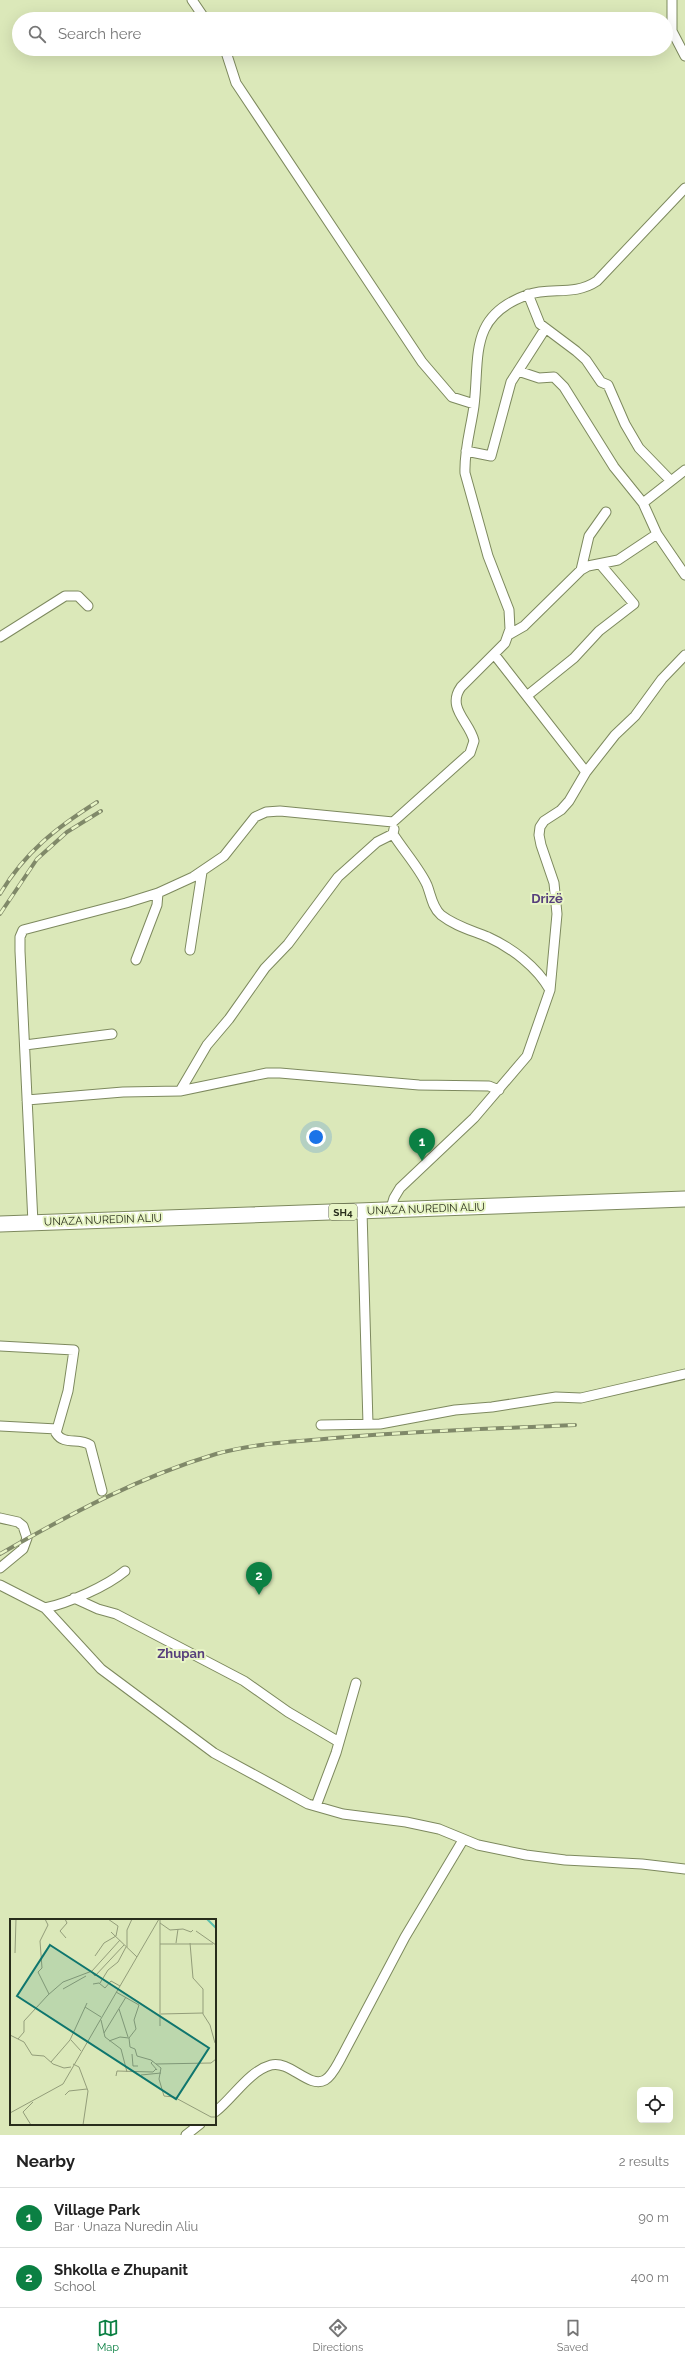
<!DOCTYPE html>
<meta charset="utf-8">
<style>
:root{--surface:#fff;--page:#f6f6f6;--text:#222;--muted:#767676;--line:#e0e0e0;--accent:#0b8043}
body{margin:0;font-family:Raleway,sans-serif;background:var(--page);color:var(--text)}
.controls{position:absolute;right:12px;bottom:12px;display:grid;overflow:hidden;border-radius:6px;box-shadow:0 4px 16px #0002}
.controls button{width:36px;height:36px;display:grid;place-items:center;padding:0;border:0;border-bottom:1px solid var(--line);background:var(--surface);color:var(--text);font:20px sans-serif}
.you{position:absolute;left:316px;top:1137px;width:14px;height:14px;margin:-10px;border:3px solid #fff;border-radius:50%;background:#1a73e8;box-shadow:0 0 0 6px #1a73e833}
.badge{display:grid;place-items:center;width:26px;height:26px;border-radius:50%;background:var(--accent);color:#fff;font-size:13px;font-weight:700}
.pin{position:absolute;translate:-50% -33px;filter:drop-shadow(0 1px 2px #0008)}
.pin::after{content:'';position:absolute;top:21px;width:14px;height:12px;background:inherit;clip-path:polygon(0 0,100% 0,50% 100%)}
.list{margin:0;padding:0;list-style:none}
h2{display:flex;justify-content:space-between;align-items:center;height:52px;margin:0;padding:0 16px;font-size:17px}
h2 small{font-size:13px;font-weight:400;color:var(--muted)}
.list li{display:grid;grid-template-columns:26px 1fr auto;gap:12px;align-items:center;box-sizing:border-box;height:60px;padding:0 16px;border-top:1px solid var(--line)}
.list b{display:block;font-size:15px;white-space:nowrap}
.list p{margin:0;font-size:13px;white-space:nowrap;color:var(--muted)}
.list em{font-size:13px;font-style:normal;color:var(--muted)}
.icon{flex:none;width:22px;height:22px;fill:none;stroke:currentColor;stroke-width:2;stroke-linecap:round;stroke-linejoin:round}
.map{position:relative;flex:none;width:685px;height:2135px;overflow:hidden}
.search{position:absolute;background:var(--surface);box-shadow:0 4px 16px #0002;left:12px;right:12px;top:12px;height:44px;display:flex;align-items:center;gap:10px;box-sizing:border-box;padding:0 14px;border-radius:22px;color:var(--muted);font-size:15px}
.sheet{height:172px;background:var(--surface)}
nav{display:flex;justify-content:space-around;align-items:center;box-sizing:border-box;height:56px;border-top:1px solid var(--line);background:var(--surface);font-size:11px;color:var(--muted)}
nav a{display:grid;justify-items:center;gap:2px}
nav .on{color:var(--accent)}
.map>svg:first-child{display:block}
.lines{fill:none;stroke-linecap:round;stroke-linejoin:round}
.street-casing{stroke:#7d895e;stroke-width:11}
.primary-casing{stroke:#7d895e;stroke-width:17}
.street{stroke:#fff;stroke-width:9}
.primary{stroke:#fff;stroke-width:15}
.rail-casing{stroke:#808969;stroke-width:4}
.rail{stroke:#e8f5c6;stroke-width:2.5;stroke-dasharray:8;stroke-linecap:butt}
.labels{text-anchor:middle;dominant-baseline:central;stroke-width:4;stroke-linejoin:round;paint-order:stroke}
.shield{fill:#e8f5c6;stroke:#62694e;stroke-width:1}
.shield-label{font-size:10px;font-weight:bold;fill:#282d1b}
.street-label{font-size:11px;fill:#282d1b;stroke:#e8f5c6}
.quarter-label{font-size:13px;font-weight:bold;fill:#573f7c;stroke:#e8f5c6}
.inset-river{fill:none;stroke:#59bfad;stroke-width:2}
.inset-road{fill:none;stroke:#939d7a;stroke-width:1}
.view{fill:#0f766e;fill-opacity:0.15;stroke:#0f766e;stroke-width:2}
.inset-edge{fill:none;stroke:#282d1b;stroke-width:2}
</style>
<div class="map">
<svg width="685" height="2135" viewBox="0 0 685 2135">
<rect width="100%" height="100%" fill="#dbe8b9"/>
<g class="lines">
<defs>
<path id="street" d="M192,0l13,19
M672,0v31l13,25
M225,49l11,34 186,279 30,35 22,7
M528,294l12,30 36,27 10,9 15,22 7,3 17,39 14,24 32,33
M518,371l21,7 15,-1 10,10 50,80 29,36 14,31 28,41
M466,451l25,5 20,-74 34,-53
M643,503l42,-33
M581,570l8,-34 17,-24
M510,634l14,-8 57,-56 7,-4 30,-6 39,-26
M0,637l65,-41h13l10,10
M494,654l92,118
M528,695l46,-37 25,-27 35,-27 -33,-39
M394,829l-1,5c10,16 27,35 34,51 4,10 5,22 14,30 14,11 30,15 47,22 24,11 49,30 62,53
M190,950l12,-78
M136,960l21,-55 1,-12
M25,1045l87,-11
M180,1091l27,-46 22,-26 36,-51 23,-24 50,-67 39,-35 16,-8
M27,1100l96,-8 57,-1 87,-18h13l139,12 70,1 10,4
M362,1211l6,213
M390,1211l4,-13 6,-10 74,-70 53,-62 23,-66 7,-76 -3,-31 -13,-38 -2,-10 1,-8 4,-6 17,-11 8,-9 17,-29 29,-37 20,-19 27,-37 23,-24
M33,1223l-13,-272v-14l3,-7 103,-27 32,-10 35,-16 31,-21 31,-39 11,-5 14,-1 113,11 77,-69 4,-12c-4,-19 -28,-33 -13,-54l44,-44 5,-14 -1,-19 -21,-54 -23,-83c-1,-23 6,-45 9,-67 6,-49 -6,-90 53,-111 24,-9 46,2 70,-14l88,-93
M0,1346l74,4 -6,41 -12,42c8,13 23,4 34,12l12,46
M321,1425l59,-1 75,-14 37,-3 64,-10 25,1 104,-24
M0,1426l57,3
M0,1518l18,4 5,4 4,12 -4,11 -23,19
M0,1585l45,23 56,61 113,84 94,51 35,10 63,8 33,7 39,16 48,10 39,5 77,4 43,5
M74,1598l24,11 18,5 128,67 44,31 51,30
M45,1608c24,-5 62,-22 80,-37
M316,1806l20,-53 20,-70
M215,2112c18,-14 34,-41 56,-47 19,-5 38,24 54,15 7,-4 12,-15 16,-22l64,-121 58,-97
M186,2135l14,-11"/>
<path id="primary" d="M0,1224l685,-25"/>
</defs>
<use href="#street" class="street-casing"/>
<use href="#primary" class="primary-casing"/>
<use href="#street" class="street"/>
<use href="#primary" class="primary"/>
<defs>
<path id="rail" d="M0,894c25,-42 56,-66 97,-92
M0,914l37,-55 30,-27 34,-21
M0,1554c70,-40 139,-77 216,-100 35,-10 72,-12 108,-15 83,-8 167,-10 251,-14"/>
</defs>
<use href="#rail" class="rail-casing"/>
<use href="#rail" class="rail"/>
</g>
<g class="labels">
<rect class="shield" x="329" y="1204" width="28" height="16" rx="3"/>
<g class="shield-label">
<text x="343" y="1212">SH4</text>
</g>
<g class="street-label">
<text transform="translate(426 1209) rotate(-2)">UNAZA NUREDIN ALIU</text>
<text transform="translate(103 1220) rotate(-2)">UNAZA NUREDIN ALIU</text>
</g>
<g class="quarter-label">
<text x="547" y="898">Drizë</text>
<text x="181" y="1653">Zhupan</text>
</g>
</g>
<g transform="translate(10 1919)">
<rect width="206" height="206" fill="#dbe8b9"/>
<path class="inset-river" d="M197,0l9,9"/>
<path class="inset-road" d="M35,0l3,6 -8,16 2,27 -4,4 11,22M55,0l2,4 -7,8 6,7M98,0l10,7 -2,10M150,0v107M150,4l10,7 13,-1 8,3 2,-2M186,12l20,14M101,13l26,25M166,24l2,-14M180,24l3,35 10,11v25l7,11 5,18M150,25h53M117,28v-17l5,-11M5,34l1,-34M85,37l9,-13 12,-7M81,52l4,5 29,-31M90,64l8,-13 10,-8 8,-15M83,65l6,-1 6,5 6,-7 9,5M53,70l23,-13M106,73l23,13 -5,15 2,9 -7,9 1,9 5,2 2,7 14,4 10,8 -2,11 5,17 10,1 37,20h5M75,88l16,10M109,90l9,28M151,95l42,-1M91,101l4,17 16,12 6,23M94,114l22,-36M0,116l14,7 8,13 12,1 9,8 11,4 7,-1M8,120l6,-7v-11l24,-26 15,-13 29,-11 28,-31M61,121l10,11M99,122l11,-4 9,1M122,135l1,12h5M143,142l-2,2 6,7M41,143l19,-22 17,-37M63,145l6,3 9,24 -5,34M146,145l55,-1 5,-4M131,156l20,-2M106,157l1,-5 36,1 3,-3M55,176l4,-4 18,-2M0,194l53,-29 96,-165M21,206l-8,-13 10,-10"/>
<path class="view" d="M40,26l159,103 -33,51 -159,-103z"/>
<rect width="206" height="206" class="inset-edge"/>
</g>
</svg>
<div class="controls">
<button><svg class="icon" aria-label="locate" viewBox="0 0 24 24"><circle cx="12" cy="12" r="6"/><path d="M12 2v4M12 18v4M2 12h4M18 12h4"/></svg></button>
</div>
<div class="you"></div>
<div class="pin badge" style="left:422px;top:1161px">1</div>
<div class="pin badge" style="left:259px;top:1595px">2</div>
<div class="search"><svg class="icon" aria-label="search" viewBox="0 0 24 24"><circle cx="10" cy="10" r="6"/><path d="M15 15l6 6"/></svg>Search here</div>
</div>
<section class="sheet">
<h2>Nearby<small>2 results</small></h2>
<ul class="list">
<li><span class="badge">1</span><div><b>Village Park</b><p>Bar · Unaza Nuredin Aliu</p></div><em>90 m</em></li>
<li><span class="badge">2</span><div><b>Shkolla e Zhupanit</b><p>School</p></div><em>400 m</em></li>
</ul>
</section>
<nav>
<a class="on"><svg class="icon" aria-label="map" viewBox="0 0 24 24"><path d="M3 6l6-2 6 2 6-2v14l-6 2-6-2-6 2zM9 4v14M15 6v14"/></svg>Map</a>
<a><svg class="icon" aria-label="directions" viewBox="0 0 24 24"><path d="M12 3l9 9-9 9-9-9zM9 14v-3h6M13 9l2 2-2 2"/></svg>Directions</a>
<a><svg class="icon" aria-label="saved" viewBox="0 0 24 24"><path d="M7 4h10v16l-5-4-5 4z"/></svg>Saved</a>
</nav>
